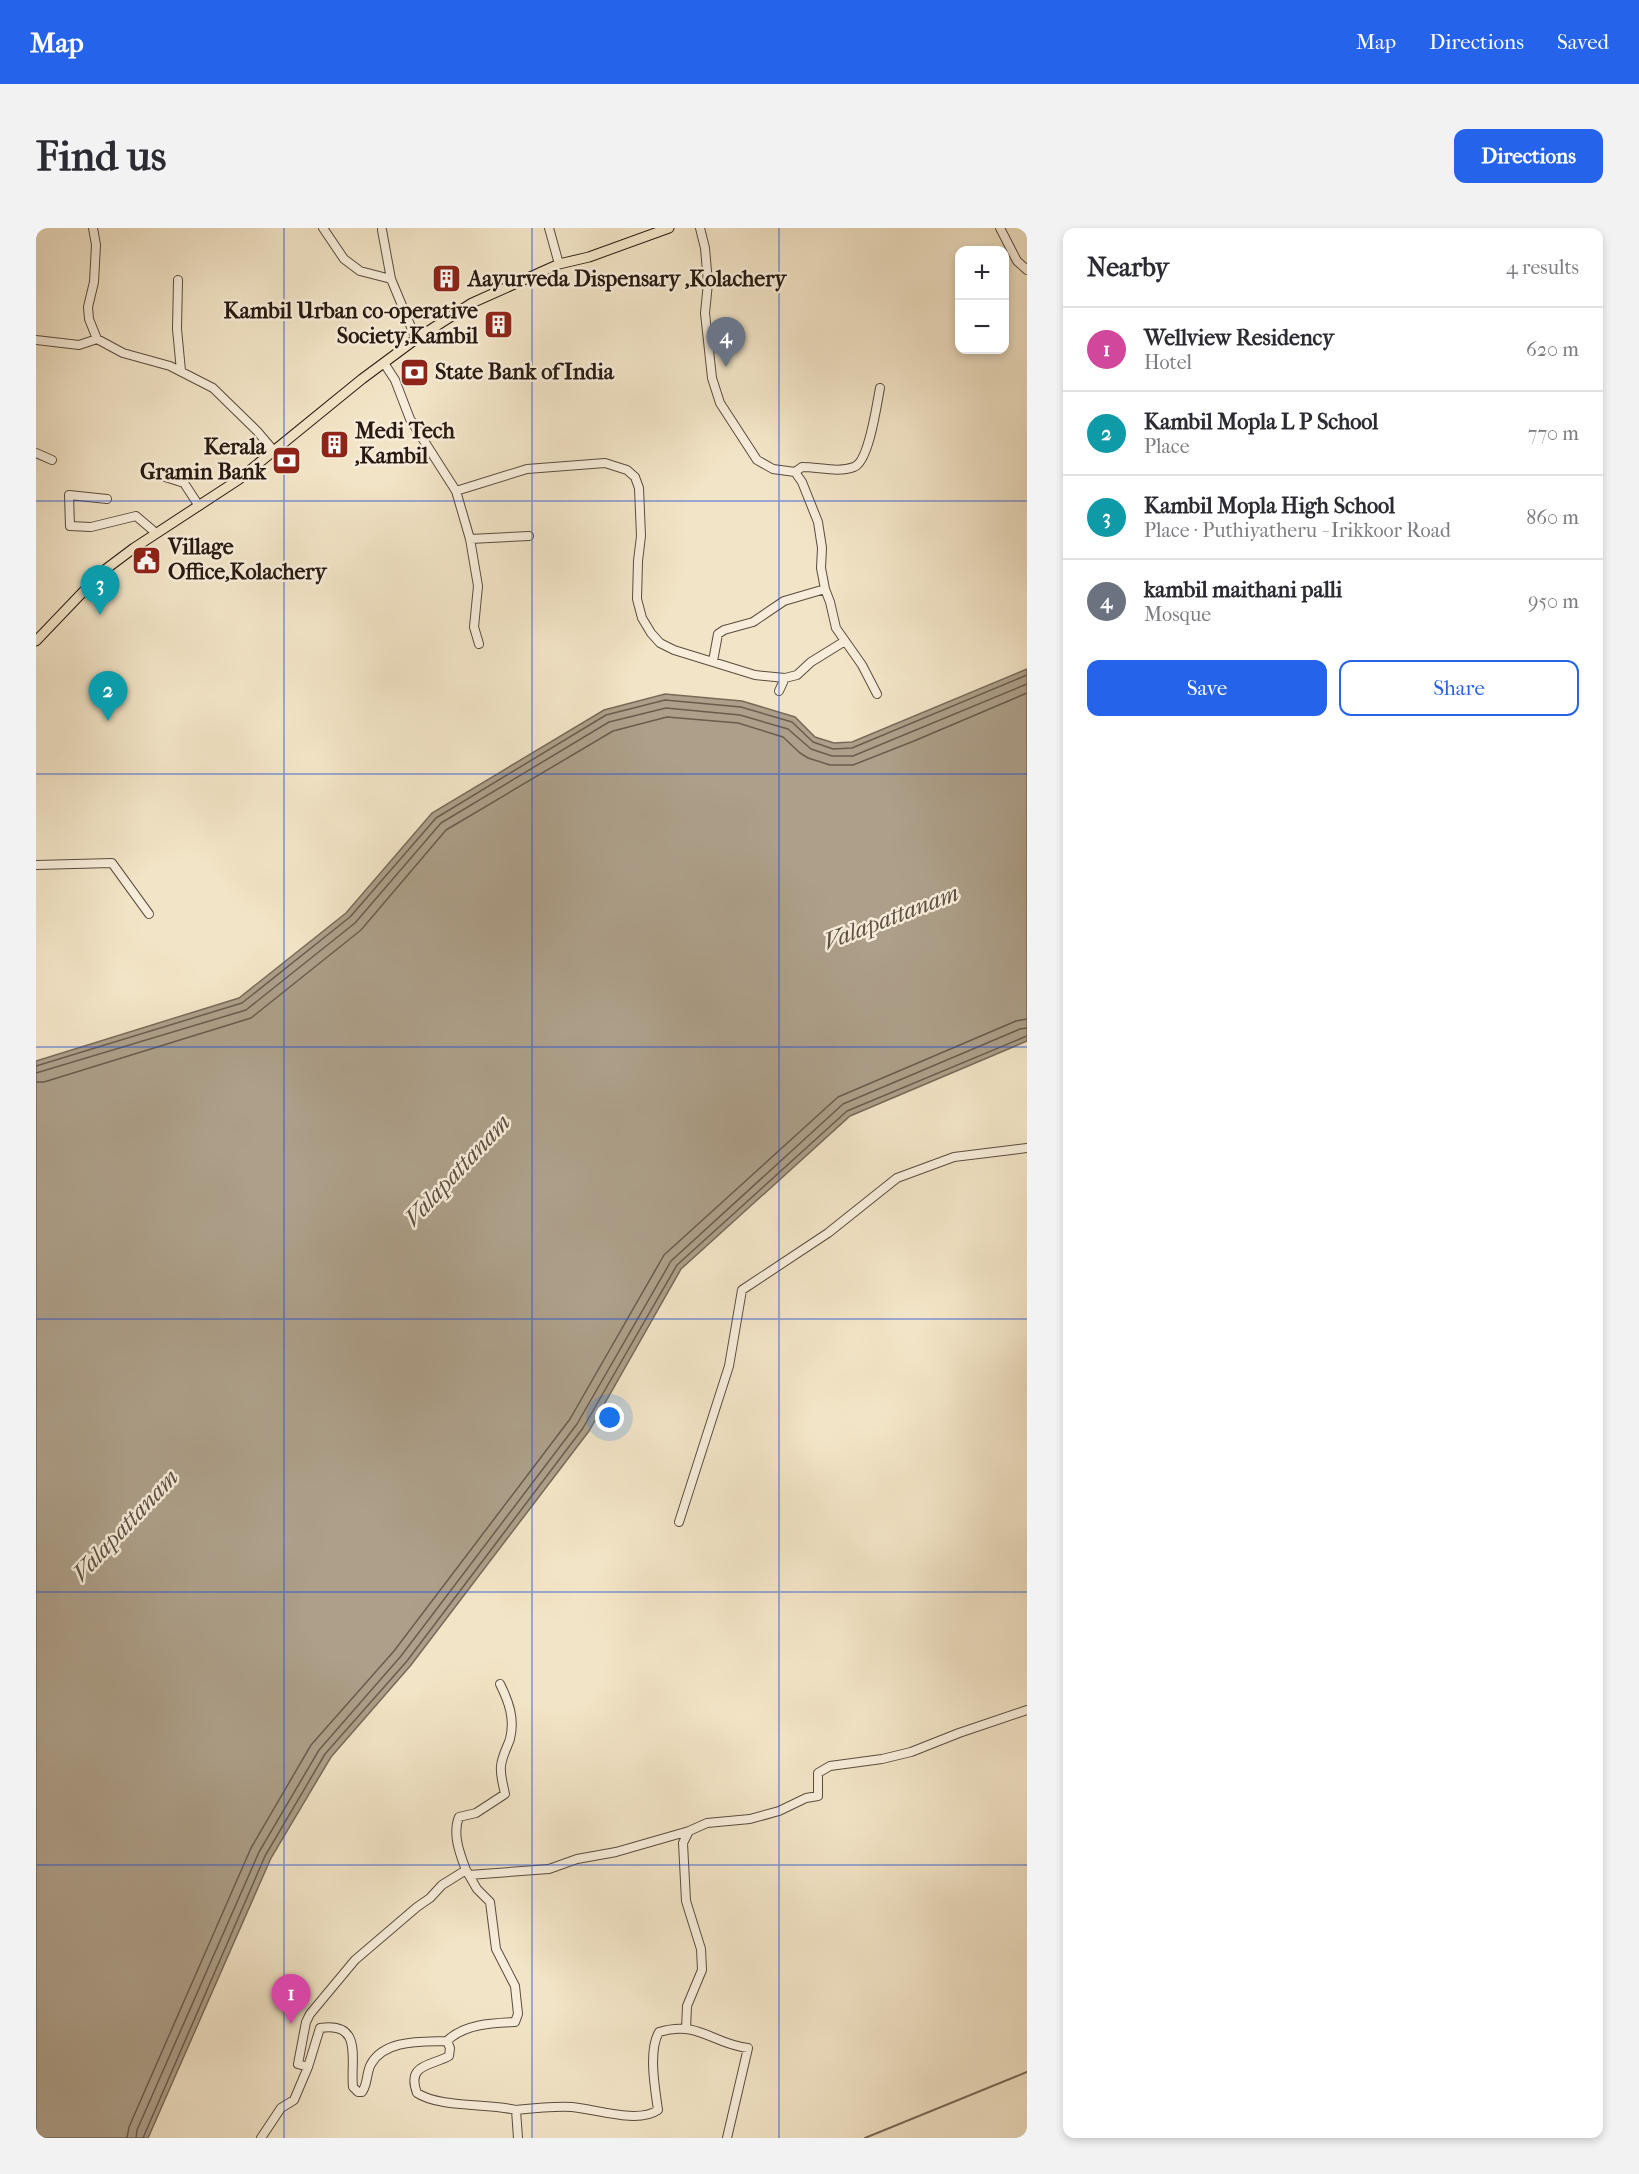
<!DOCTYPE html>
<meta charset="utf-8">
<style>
:root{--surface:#fff;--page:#f2f2f3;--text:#2b2b33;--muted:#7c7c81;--line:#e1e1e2;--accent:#2563eb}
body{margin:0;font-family:"IM FELL French Canon",serif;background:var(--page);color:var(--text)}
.controls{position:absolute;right:18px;top:18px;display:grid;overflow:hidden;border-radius:12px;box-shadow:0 3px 9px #0003}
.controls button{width:54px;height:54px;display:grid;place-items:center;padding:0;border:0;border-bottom:2px solid var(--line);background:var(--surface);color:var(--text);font:30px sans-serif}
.you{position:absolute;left:574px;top:1190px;width:21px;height:21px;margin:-15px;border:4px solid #fff;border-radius:50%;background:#1a73e8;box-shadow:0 0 0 9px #1a73e833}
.badge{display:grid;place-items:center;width:39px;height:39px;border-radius:50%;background:var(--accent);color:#fff;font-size:20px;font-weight:700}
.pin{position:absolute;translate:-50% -50px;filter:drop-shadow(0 2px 3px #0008)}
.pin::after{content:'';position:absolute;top:32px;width:21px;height:18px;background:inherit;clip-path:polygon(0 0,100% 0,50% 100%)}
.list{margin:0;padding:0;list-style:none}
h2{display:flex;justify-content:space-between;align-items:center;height:78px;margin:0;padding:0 24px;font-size:26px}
h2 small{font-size:20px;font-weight:400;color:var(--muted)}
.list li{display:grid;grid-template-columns:39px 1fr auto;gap:18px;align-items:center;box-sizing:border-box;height:84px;padding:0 24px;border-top:2px solid var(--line)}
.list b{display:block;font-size:22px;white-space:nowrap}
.list p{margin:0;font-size:20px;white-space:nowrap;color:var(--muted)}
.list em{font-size:20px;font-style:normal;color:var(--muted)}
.actions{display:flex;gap:12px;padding:18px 24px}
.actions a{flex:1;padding:14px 0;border:2px solid var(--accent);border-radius:12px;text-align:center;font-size:21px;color:var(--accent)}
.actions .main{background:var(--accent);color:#fff}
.map{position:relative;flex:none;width:991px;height:1910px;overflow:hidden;border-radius:12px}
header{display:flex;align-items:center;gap:36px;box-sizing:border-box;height:84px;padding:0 30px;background:var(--accent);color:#fff}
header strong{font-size:28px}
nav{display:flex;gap:33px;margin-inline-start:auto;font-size:21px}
.intro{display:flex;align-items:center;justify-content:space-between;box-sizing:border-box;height:144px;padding:0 36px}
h1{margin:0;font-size:42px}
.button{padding:15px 27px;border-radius:12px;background:var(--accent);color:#fff;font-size:21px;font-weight:700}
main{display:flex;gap:36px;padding:0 36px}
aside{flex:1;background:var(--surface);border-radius:12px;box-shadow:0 3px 9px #0003}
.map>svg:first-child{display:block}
.water{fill:#ad9f89;stroke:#786a59;stroke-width:1.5}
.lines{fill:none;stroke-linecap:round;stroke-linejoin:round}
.shore{stroke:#6a5c4e;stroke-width:1.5}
.stream{stroke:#786a59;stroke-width:2}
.minor-casing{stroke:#5a4c3f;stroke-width:10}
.major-casing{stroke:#281a12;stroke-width:11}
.minor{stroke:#f7edda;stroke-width:8}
.major{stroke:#f2e4c6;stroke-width:9}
.grid{fill:none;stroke:#1d4ed8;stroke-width:1.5;stroke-opacity:0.55}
.labels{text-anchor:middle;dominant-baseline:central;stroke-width:5;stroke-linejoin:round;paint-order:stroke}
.poi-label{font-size:22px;font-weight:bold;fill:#281a12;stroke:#f7edda;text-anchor:start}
.water-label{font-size:24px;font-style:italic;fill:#5d4f42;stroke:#f7edda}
</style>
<header>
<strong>Map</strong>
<nav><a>Map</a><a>Directions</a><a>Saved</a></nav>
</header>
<div class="intro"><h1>Find us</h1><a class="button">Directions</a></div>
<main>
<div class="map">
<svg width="991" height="1910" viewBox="0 0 991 1910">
<rect width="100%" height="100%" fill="#f2e4c6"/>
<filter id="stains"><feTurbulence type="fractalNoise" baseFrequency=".00333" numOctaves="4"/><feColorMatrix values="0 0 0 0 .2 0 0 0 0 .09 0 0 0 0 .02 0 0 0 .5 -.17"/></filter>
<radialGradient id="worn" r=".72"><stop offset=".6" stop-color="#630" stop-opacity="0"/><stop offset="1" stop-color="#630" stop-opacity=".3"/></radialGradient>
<path class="water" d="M991,441v372l-177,75 -169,153 -92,162 -178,234 -80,92 -60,101 -123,280h-112v-1077l203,-63 107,-85 86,-100 172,-103 61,-16 77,7 53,16 20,20 19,6 18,-1z"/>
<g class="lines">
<path class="shore" d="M0,838l206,-63 108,-86 86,-99 170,-103 59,-15 76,7 51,15 21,20 20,7 19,-1 175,-73
M0,845l210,-63 109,-87 86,-100 168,-101 57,-14 74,7 48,14 23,20 21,7h21l174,-72
M0,854h8l207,-64 110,-88 85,-100 167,-99 54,-14 71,6 45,14 17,16 8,5 22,7h23l61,-24 113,-48
M91,1910l2,-11 122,-279 60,-103 83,-94 176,-232 94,-164 174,-158 178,-76 11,-2
M100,1910l1,-8 122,-278 60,-102 82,-94 176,-232 94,-163 172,-157 177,-75 7,-1
M107,1910l122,-282 60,-102 82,-93 176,-233 94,-163 170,-154 180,-75"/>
<path class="stream" d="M829,1910l162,-66"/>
<defs>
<path id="minor" d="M57,0l3,17 -2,37 -6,25 1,12 8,20
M287,0l21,31 16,12 31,8 25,60
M513,0l10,36
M664,0l5,20 3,35 -3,30 7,65 8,25 37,57 16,9 22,3 7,10 16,40 4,26 -1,20 4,21 5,13 6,26 26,37 15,29
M964,0l17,33 10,9
M346,2l9,49
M142,52l-1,49 4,42
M0,112l43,5 18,-6 26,14 47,13 43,22 44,43 17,20
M348,135l11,17 15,39 46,72 14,48 8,47 -4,41 5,17
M0,225l16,7
M759,244l7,-5c17,0 36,6 52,0 15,-5 23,-64 26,-79
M123,247l25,8 15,23
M420,263l71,-22 78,-6 22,7 8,7 4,11 2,48 -3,25 -1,38 5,19 9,15 9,10 14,7 81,25 30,3
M71,271l-38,-4 1,31 21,1 45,-11 20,17
M434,311l59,-3
M677,433l5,-27 6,-4 29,-8 31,-21 41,-12
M743,463l6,-13 12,-3 14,-13 34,-21
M0,637l76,-2 37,51
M643,1294l50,-156 13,-76 86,-57 69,-55 57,-21 73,-9
M433,1647l80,-6 28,-10 39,-7 73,-21
M650,1801l1,-23 15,-36 -1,-21 -15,-48 -3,-58 6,-12 18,-8 43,-4 29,-8 27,-13 12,-2v-23l12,-7 52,-7 29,-7 48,-19 68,-23
M411,1813c17,-17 45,-18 68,-19l3,-8 -3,-28 -19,-37 -6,-47 -13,-13 -11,-19
M272,1839l-10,-3 8,-42 4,-8 45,-54 62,-53 13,-9 12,-13 24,-15c-6,-16 -14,-36 -7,-53l17,-4 29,-19c-2,-10 -5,-19 -4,-28 1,-10 6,-18 9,-27 5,-20 -1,-37 -10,-55
M480,1882c19,-2 37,-4 56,-3 23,2 66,17 86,3 -3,-22 -10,-59 1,-78 40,-12 53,12 89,16l-21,90
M225,1910l20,-30 13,-8 14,-33 12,-39c44,-7 30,33 33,59l5,5h4c6,-8 4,-19 9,-28 14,-25 51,-22 76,-23l3,7 -1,8c-18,10 -43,8 -32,37 23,15 70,10 99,17l2,28"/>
<path id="major" d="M0,413l66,-69 32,-24 104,-68 124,-101 54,-40 56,-36 87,-39 30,-7 80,-29"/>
</defs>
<use href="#minor" class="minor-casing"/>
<use href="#major" class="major-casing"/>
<use href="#minor" class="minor"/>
<use href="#major" class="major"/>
</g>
<path class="grid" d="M248,0v1910M496,0v1910M743,0v1910M0,273h991M0,546h991M0,819h991M0,1091h991M0,1364h991M0,1637h991"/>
<defs>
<symbol id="building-square" viewBox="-11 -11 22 22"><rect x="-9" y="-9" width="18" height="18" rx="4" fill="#8f2418" stroke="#f7edda"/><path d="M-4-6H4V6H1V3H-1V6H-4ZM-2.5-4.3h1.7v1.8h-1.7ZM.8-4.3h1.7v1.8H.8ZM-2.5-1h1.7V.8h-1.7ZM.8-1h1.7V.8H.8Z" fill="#fff"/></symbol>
<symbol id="bank-square" viewBox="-11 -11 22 22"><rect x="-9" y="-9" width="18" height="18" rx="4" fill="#8f2418" stroke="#f7edda"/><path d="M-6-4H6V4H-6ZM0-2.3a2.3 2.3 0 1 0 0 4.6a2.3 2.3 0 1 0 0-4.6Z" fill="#fff"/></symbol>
<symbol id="civic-square" viewBox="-11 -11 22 22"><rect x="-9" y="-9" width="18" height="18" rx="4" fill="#8f2418" stroke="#f7edda"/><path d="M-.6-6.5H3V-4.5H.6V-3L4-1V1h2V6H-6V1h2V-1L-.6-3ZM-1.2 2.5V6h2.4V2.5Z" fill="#fff"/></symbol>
</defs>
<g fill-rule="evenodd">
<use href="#building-square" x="394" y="34" width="33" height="33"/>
<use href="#building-square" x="446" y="80" width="33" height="33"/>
<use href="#bank-square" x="362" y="128" width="33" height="33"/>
<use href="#building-square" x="282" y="200" width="33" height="33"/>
<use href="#bank-square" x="234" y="216" width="33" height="33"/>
<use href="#civic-square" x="94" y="316" width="33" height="33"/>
</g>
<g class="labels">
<g class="poi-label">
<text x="432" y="51">Aayurveda Dispensary ,Kolachery</text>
<text x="442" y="83" text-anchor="end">Kambil Urban co-operative<tspan x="442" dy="25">Society,Kambil</tspan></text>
<text x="399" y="144">State Bank of India</text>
<text x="319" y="203">Medi Tech<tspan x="319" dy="25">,Kambil</tspan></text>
<text x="230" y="219" text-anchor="end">Kerala<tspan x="230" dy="25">Gramin Bank</tspan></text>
<text x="132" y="319">Village<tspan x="132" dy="25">Office,Kolachery</tspan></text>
</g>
<g class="water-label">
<text transform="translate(855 689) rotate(-21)">Valapattanam</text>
<text transform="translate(421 942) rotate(-47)">Valapattanam</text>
<text transform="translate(89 1297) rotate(-47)">Valapattanam</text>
</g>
</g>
<rect width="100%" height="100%" filter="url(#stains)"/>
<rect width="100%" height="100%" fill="url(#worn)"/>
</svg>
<div class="controls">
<button>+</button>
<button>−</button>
</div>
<div class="you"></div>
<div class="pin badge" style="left:255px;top:1796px;background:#d1479c">1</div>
<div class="pin badge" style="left:72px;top:493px;background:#0f9aa8">2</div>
<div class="pin badge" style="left:64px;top:387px;background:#0f9aa8">3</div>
<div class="pin badge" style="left:690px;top:139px;background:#6b7280">4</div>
</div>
<aside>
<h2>Nearby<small>4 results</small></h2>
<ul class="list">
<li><span class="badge" style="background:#d1479c">1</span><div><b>Wellview Residency</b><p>Hotel</p></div><em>620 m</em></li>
<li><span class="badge" style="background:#0f9aa8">2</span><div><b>Kambil Mopla L P School</b><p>Place</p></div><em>770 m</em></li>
<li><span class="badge" style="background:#0f9aa8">3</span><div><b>Kambil Mopla High School</b><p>Place · Puthiyatheru - Irikkoor Road</p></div><em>860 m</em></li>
<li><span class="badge" style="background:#6b7280">4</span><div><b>kambil maithani palli</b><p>Mosque</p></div><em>950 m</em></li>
</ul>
<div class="actions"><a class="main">Save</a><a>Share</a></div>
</aside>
</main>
